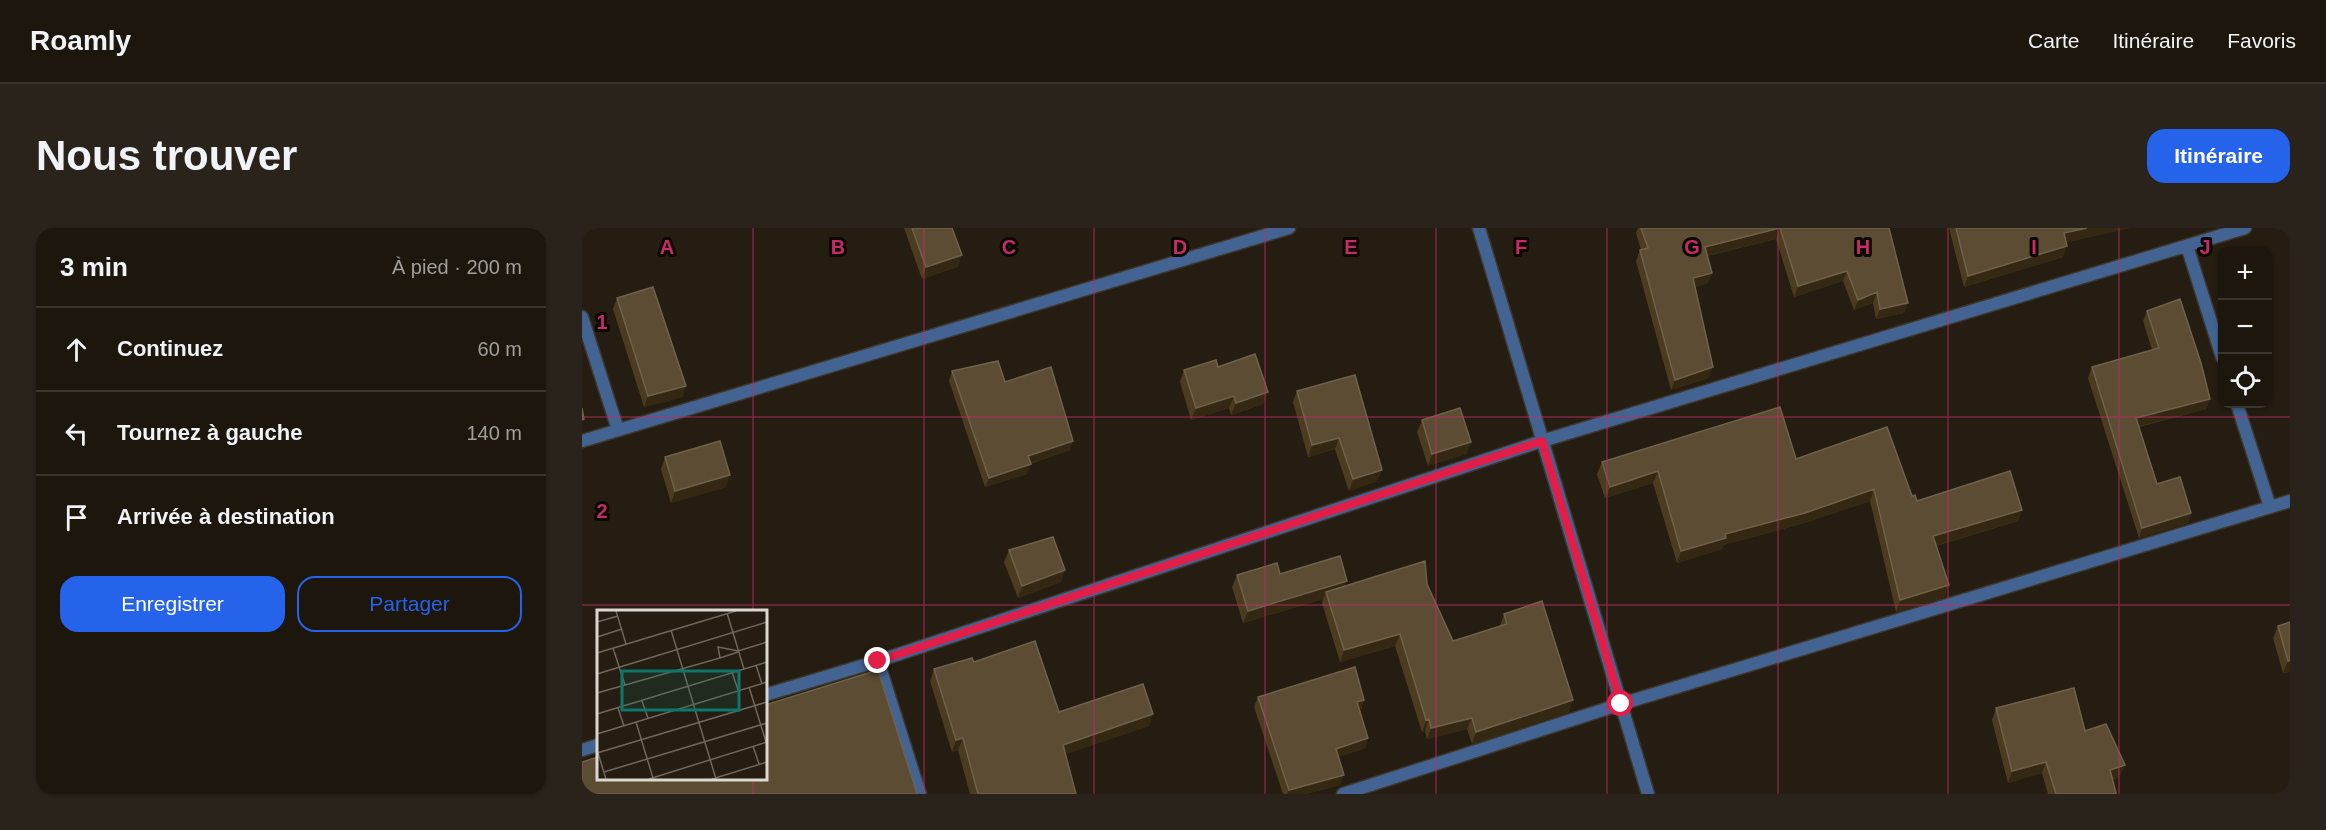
<!DOCTYPE html>
<html lang="fr">
<meta charset="utf-8">
<style>
:root{--surface:#1c160d;--page:#29231b;--text:#f1f3f6;--muted:#a09f9d;--line:#3a352e;--accent:#2563eb}
body{margin:0;font-family:Arial,sans-serif;background:var(--page);color:var(--text)}
.controls{position:absolute;right:18px;top:18px;display:grid;overflow:hidden;border-radius:12px;box-shadow:0 2px 4px #0004}
.controls button{width:54px;height:54px;display:grid;place-items:center;padding:0;border:0;border-bottom:2px solid var(--line);background:var(--surface);color:var(--text);font:30px sans-serif}
.stop{position:absolute;width:18px;height:18px;margin:-14px;border:4px solid #e11d48;border-radius:50%;background:#fff}
.stop.end{background:#e11d48;border-color:#fff;box-shadow:0 2px 6px #0008}
.list{margin:0;padding:0;list-style:none}
h2{display:flex;justify-content:space-between;align-items:center;height:78px;margin:0;padding:0 24px;font-size:26px}
h2 small{font-size:20px;font-weight:400;color:var(--muted)}
.list li{display:grid;grid-template-columns:39px 1fr auto;gap:18px;align-items:center;box-sizing:border-box;height:84px;padding:0 24px;border-top:2px solid var(--line)}
.list b{display:block;font-size:22px;white-space:nowrap}
.list em{font-size:20px;font-style:normal;color:var(--muted)}
.actions{display:flex;gap:12px;padding:18px 24px}
.actions a{flex:1;padding:14px 0;border:2px solid var(--accent);border-radius:18px;text-align:center;font-size:21px;color:var(--accent)}
.actions .main{background:var(--accent);color:#fff}
.icon{flex:none;width:33px;height:33px;fill:none;stroke:currentColor;stroke-width:2;stroke-linecap:round;stroke-linejoin:round}
.map{position:relative;flex:none;width:1708px;height:566px;overflow:hidden;border-radius:18px}
header{display:flex;align-items:center;gap:36px;box-sizing:border-box;height:84px;padding:0 30px;background:var(--surface);border-bottom:2px solid var(--line)}
header strong{font-size:28px}
nav{display:flex;gap:33px;margin-inline-start:auto;font-size:21px}
.intro{display:flex;align-items:center;justify-content:space-between;box-sizing:border-box;height:144px;padding:0 36px}
h1{margin:0;font-size:42px}
.button{padding:15px 27px;border-radius:18px;background:var(--accent);color:#fff;font-size:21px;font-weight:700}
main{display:flex;gap:36px;padding:0 36px}
aside{flex:1;background:var(--surface);border-radius:18px;box-shadow:0 2px 4px #0004}
.map>svg:first-child{display:block}
.lines{fill:none;stroke-linecap:round;stroke-linejoin:round}
.street-casing{stroke:#3f372c;stroke-width:15}
.street{stroke:#436492;stroke-width:12}
.wall{fill:#4b3c20}
.shaded-wall{fill:#352812}
.building{fill:#5b4c33;stroke:#6f624b;stroke-width:1.5}
.route{stroke:#e11d48;stroke-width:8}
.grid{fill:none;stroke:#c52b67;stroke-width:1.5;stroke-opacity:0.55}
.inset-road{fill:none;stroke:#6e675d;stroke-width:1.5}
.view{fill:#0f766e;fill-opacity:0.15;stroke:#0f766e;stroke-width:3}
.inset-edge{fill:none;stroke:#dcd7cf;stroke-width:3}
.grid-label{font-size:20px;text-anchor:middle;font-weight:bold;fill:#c52b67;stroke:#0b0804;stroke-width:6;stroke-linejoin:round;paint-order:stroke}
</style>
<header>
<strong>Roamly</strong>
<nav><a>Carte</a><a>Itinéraire</a><a>Favoris</a></nav>
</header>
<div class="intro"><h1>Nous trouver</h1><a class="button">Itinéraire</a></div>
<main>
<aside>
<h2>3 min<small>À pied · 200 m</small></h2>
<ul class="list">
<li><svg class="icon" aria-label="ahead" viewBox="0 0 24 24"><path d="M12 20V5M6 11l6-6 6 6"/></svg><div><b>Continuez</b></div><em>60 m</em></li>
<li><svg class="icon" aria-label="left" viewBox="0 0 24 24"><path d="M17 20v-9H6M10 6l-5 5 5 5"/></svg><div><b>Tournez à gauche</b></div><em>140 m</em></li>
<li><svg class="icon" aria-label="arrive" viewBox="0 0 24 24"><path d="M6 21V4h12l-3 4 3 4H6"/></svg><div><b>Arrivée à destination</b></div></li>
</ul>
<div class="actions"><a class="main">Enregistrer</a><a>Partager</a></div>
</aside>
<div class="map">
<svg width="1708" height="566" viewBox="0 0 1708 566">
<rect width="100%" height="100%" fill="#251d11"/>
<g class="lines">
<defs>
<path id="street" d="M897,0l169,566
M1605,18l35,111
M0,89l36,113
M1655,176l33,103
M0,213l707,-213
M296,433l42,133
M183,467l113,-34 664,-220 703,-213
M0,522l16,-5
M761,566l278,-90 669,-203"/>
</defs>
<use href="#street" class="street-casing"/>
<use href="#street" class="street"/>
</g>
<path class="wall" d="M322,0h48l10,27 -5,12 -35,12z
M1056,0h251l19,75 -4,10 -28,6 -3,-16 -19,7 -11,-29 -49,16 -18,-58 -69,17 5,17 -4,10 -13,4 14,91 -38,12 -35,-129 4,-11h1l-5,-17z
M1367,0h181l-64,14 -3,15 -99,30z
M35,70l69,88 -4,11 -38,10 -31,-98z
M1565,83l63,88 -4,10 -67,18 18,57 34,29 -3,10 -49,15 -51,-160 4,-11 60,-17 -9,-29z
M636,139l50,25 -5,12 -32,11 -2,-7 -38,12 -11,-38 4,-12z
M370,143l53,11 65,68 -40,14 -3,10 -42,13 -36,-106z
M715,163l80,90 -28,10 -14,-42 -27,8 -15,-55z
M840,192l49,22 -5,12 -38,12 -11,-34z
M83,229l61,30 -55,16 -10,-34z
M1214,231l116,37 5,5 105,9 -4,11 -82,25 9,51 -49,15 -26,-111 -69,23 -78,21 -1,4 -45,14 -24,-80 -48,15 -8,-24 5,-12z
M427,322l52,32 -43,16 -14,-36z
M698,346l66,12 81,-2 26,57 47,-15 4,-12 65,98 -97,32 -5,-15 -40,10 -2,-8 -3,1 -27,-86 -55,16 -18,-59 1,-4 -80,24 -11,-36 5,-12z
M1708,394v50l-7,1 -10,-35 5,-12z
M392,434l85,50 90,14 -84,28 11,40h-106l-12,-44 -6,2 -22,-71 4,-12z
M676,469l106,3 -3,10h-1l8,28 -3,10 -27,9 2,28 -34,9h-23l-29,-87z
M1414,480l124,68 -7,4 3,14h-68l-6,-21 -34,10 -16,-63z"/>
<path class="shaded-wall" d="M1198,0l-4,11 -75,18 4,-10z
M1505,0h43l-70,16 4,-11z
M1485,18l-4,11 -99,30 4,-11z
M380,27l-5,12 -35,12 4,-12z
M1265,43l-4,10 -49,16 4,-11z
M1130,45l-4,10 -19,6 4,-11z
M1295,64l-4,11 -19,7 4,-10z
M1326,75l-4,10 -28,6 4,-10z
M1131,139l-4,11 -38,12 4,-10z
M104,158l-4,11 -38,10 4,-11z
M686,164l-5,12 -32,11 5,-12z
M652,168l-5,12 -38,12 5,-12z
M1628,171l-4,10 -74,19 4,-10z
M757,210l-4,11 -27,8 4,-12z
M491,213l-3,9 -45,15 3,-9z
M889,214l-5,12 -38,12 4,-12z
M449,236l-4,10 -42,13 4,-9z
M800,242l-5,11 -28,10 4,-12z
M1076,243l-5,12 -48,15 5,-11z
M148,247l-4,12 -55,16 4,-12z
M1292,261l-4,12 -69,23 -78,21 -1,4 -45,14 4,-12 44,-17z
M1440,282l-4,11 -90,27 5,-12z
M1609,285l-3,10 -49,15 3,-10z
M483,342l-4,12 -43,16 4,-12z
M765,353l-4,12 -17,-1 -3,7 -80,24 5,-12z
M1367,357l-4,12 -49,15 4,-12z
M818,406l-5,12 -55,16 4,-12z
M1706,433h2v11l-7,1z
M782,472l-3,10 -7,1 3,-9z
M991,472l-4,12 -97,32 4,-12z
M571,486l-4,12 -91,31 5,-12z
M890,490l-5,11 -40,10 4,-11z
M847,491l-4,12 -3,1 4,-12z
M381,510l-5,12 -6,2 4,-12z
M786,510l-3,10 -33,11 4,-10z
M1464,534l-4,11 -34,10 4,-12z
M1543,537l-5,11 -14,6 4,-12z
M762,547l-4,10 -34,9h-19l2,-4z"/>
<path class="building" d="M330,0h40l10,27 -36,12z
M1059,0h248l19,75 -28,6 -3,-17 -19,8 -11,-29 -49,15 -18,-58 -75,19 7,26 -19,5 20,89 -38,13 -35,-130 8,-2z
M1374,0h131l-23,5 3,13 -99,30z
M71,59l33,99 -38,10 -31,-98z
M1598,71l21,64 9,36 -74,19 21,66 23,-7 11,36 -49,15 -50,-161 67,-19 -12,-37z
M673,126l13,38 -32,11 -2,-7 -38,12 -12,-38 32,-10 2,7z
M416,133l7,21 46,-15 22,74 -45,15 3,8 -42,14 -37,-107z
M773,147l27,95 -29,9 -14,-41 -27,7 -15,-54z
M1198,179l16,52 91,-32 25,69 3,-1 2,6 93,-30 12,39 -89,26 16,49 -49,15 -26,-111 -69,24 -80,21 1,4 -45,13 -23,-80 -48,16 -8,-25z
M0,180l2,11 -2,1z
M878,180l11,34 -39,12 -10,-34z
M138,213l10,34 -55,16 -10,-34z
M471,309l12,33 -43,16 -13,-36z
M758,328l7,25 -99,30 -11,-36 40,-12 3,11z
M843,333l2,23 26,57 54,-17 -3,-10 38,-13 31,99 -97,32 -4,-14 -41,10 -2,-9 -3,1 -26,-86 -56,16 -18,-58z
M1708,394v39h-2l-10,-35z
M453,413l24,71 84,-28 10,30 -90,31 13,49h-98l-15,-56 -7,2 -22,-71 38,-11 2,4z
M773,439l9,33 -7,2 11,36 -32,11 8,26 -55,15 -31,-93z
M296,442l39,124h-335v-32l16,-5v20h167v-72z
M1492,460l11,43 21,-7 19,41 -15,5 6,23 -4,1h-56l-10,-32 -34,9 -16,-63z"/>
<g class="lines">
<path class="route" d="M296,433l664,-220 79,263"/>
</g>
<path class="grid" d="M171,0v383M342,0v566M512,0v566M683,0v566M854,0v566M1025,0v566M1196,0v566M1366,0v566M1537,0v566M0,189h1708M0,377h1708M171,550v16"/>
<g transform="translate(15 382)">
<rect width="170" height="170" fill="#251d11"/>
<path class="inset-road" d="M19,1l10,33M130,3l17,56M0,12l21,-6M74,20l45,149M0,27l25,-8M16,38l12,37M0,43l139,-42M123,48l18,-6M159,55l6,19M135,62l6,18M0,64l170,-52M152,77l17,55M0,83l123,-35 -2,-11 20,4 29,-9M45,91l6,17M21,98l6,18M0,104l170,-52M39,112l17,56M0,124l170,-52M156,136l6,18M0,143l170,-51M1,143l8,26M7,162l163,-49M52,169l118,-37M115,169l55,-17"/>
<path class="view" d="M25,61h117v39h-117z"/>
<rect width="170" height="170" class="inset-edge"/>
</g>
<g class="grid-label">
<text x="85" y="26">A</text>
<text x="256" y="26">B</text>
<text x="427" y="26">C</text>
<text x="598" y="26">D</text>
<text x="769" y="26">E</text>
<text x="939" y="26">F</text>
<text x="1110" y="26">G</text>
<text x="1281" y="26">H</text>
<text x="1452" y="26">I</text>
<text x="1623" y="26">J</text>
<text x="20" y="101">1</text>
<text x="20" y="290">2</text>
</g>
</svg>
<div class="controls">
<button>+</button>
<button>−</button>
<button><svg class="icon" aria-label="locate" viewBox="0 0 24 24"><circle cx="12" cy="12" r="6"/><path d="M12 2v4M12 18v4M2 12h4M18 12h4"/></svg></button>
</div>
<div class="stop" style="left:1039px;top:476px"></div>
<div class="stop end" style="left:296px;top:433px"></div>
</div>
</main>
